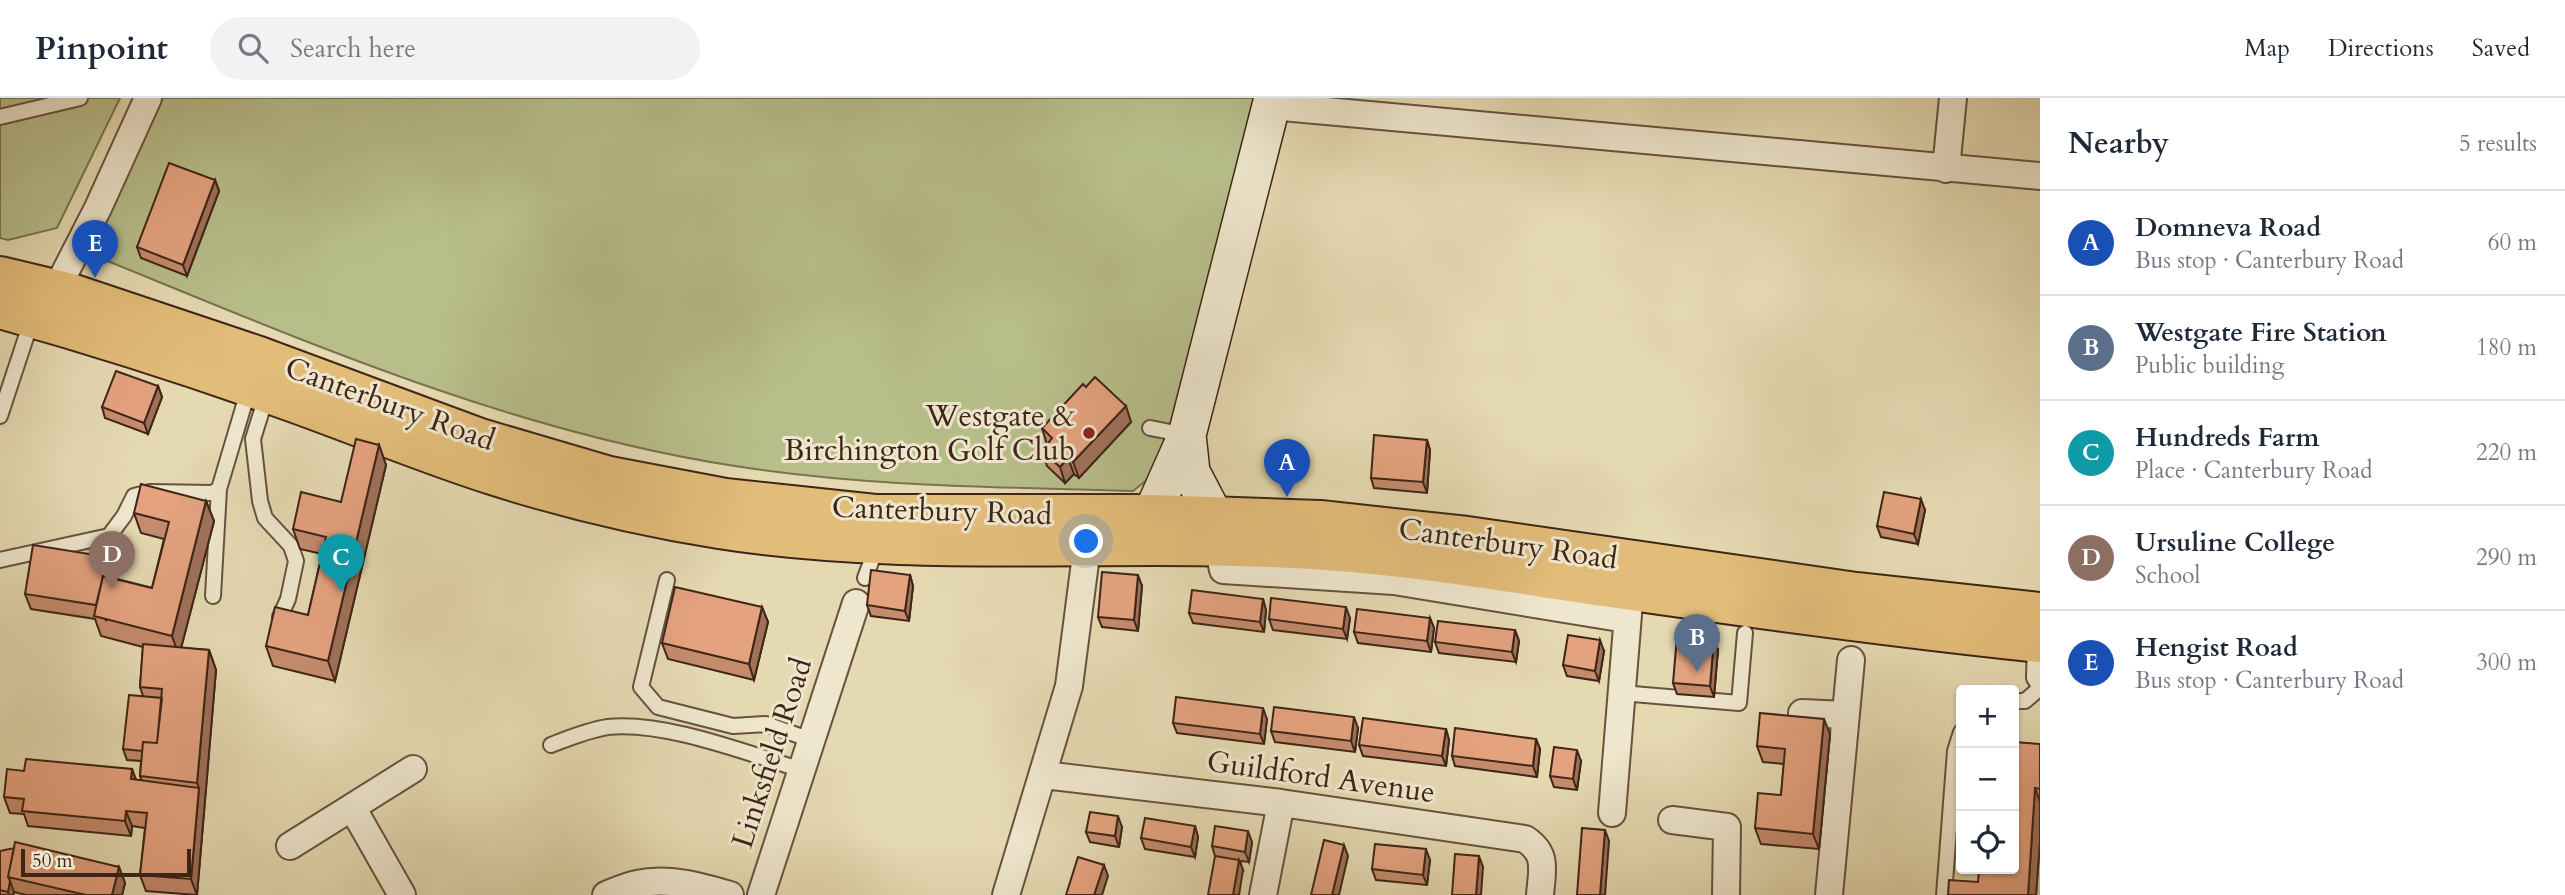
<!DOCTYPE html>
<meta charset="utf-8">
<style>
:root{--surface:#fff;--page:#f2f2f3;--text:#1f2937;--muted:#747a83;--line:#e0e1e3;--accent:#111827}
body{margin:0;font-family:Cardo,serif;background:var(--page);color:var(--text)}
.controls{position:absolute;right:21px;bottom:21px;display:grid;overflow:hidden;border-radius:7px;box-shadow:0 2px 5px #0004}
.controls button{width:63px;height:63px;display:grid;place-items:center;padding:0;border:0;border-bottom:2px solid var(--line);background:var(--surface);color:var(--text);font:35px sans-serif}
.scale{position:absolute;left:21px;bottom:18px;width:170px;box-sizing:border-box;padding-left:7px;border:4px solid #3e2517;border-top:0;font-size:19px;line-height:24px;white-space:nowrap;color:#3e2517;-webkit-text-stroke:5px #eee6cd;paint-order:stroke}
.you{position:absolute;left:1087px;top:444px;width:24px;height:24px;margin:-18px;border:5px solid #fff;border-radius:50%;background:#1a73e8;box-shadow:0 0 0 10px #1a73e833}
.badge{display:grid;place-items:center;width:46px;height:46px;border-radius:50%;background:var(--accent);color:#fff;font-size:23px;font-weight:700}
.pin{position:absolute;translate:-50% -58px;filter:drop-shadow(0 2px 4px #0008)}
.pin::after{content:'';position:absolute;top:37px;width:24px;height:21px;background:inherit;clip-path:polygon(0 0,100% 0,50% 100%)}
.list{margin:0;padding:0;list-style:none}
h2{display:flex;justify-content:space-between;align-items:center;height:91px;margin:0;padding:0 28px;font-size:30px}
h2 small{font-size:23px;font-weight:400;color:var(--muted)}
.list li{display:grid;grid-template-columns:46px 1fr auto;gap:21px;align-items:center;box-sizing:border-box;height:105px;padding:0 28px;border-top:2px solid var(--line)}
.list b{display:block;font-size:26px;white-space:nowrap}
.list p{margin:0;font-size:23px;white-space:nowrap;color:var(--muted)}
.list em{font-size:23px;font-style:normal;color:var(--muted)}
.icon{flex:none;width:38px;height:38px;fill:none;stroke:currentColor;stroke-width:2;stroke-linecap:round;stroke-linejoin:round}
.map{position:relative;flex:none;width:2040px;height:797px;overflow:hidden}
header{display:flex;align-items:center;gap:42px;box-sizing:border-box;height:98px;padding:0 35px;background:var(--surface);border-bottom:2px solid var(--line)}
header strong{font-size:33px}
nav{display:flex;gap:38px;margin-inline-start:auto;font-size:24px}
.search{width:490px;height:63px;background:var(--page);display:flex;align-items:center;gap:18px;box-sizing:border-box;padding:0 24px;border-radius:38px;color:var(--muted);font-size:26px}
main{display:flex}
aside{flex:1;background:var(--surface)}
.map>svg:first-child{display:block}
.green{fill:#b7be8a;stroke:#7a7250;stroke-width:2}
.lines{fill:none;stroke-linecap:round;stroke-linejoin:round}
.lane-casing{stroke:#68523e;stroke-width:18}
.street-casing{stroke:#68523e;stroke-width:30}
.secondary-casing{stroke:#3e2517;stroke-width:40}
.highway-casing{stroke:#3e2517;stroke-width:42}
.lane{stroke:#eee6cd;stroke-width:14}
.street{stroke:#eee6cd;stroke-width:26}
.secondary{stroke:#eee6cd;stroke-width:37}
.highway{stroke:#e2bc79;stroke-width:38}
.wall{fill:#c48b6d;stroke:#3e2517;stroke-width:2}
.shaded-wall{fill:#a07159;stroke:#3e2517;stroke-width:2}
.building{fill:#e4a27f;stroke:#3e2517;stroke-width:2}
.poi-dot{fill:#8f2418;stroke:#eee6cd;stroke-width:2.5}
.labels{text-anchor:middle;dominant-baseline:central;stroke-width:6;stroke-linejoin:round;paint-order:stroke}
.street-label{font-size:30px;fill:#3e2517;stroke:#eee6cd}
.poi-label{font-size:30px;fill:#3e2517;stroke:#eee6cd;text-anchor:end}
</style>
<header>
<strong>Pinpoint</strong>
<div class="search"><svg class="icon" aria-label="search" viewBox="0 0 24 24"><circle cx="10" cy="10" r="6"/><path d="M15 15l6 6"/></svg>Search here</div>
<nav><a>Map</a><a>Directions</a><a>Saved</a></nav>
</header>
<main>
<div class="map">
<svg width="2040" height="797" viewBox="0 0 2040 797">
<rect width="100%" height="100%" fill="#e5d9b2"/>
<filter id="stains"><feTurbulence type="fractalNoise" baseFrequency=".00286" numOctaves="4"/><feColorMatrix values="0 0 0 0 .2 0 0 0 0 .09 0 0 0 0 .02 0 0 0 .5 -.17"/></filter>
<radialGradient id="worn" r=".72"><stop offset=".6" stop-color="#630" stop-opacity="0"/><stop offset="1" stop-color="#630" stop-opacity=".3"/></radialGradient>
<path class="green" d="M0,0h120l-63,130 -49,12 -8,-2z
M156,0h1103l-97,370 -29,23c-132,-4 -266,-4 -398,-25 -228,-35 -440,-129 -652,-215z"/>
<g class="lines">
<defs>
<path id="lane" d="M0,19l80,-19
M267,296l-14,45 7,62 5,17 26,28 5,15 -8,38 -8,18
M0,318l32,-97
M1150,330l36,7
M0,462l109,-24 15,-20 10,-20 16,-4 62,1 7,-4
M865,480l9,-24v-9
M667,482l-26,107 17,20 75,19 33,-2 45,16
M213,498l6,-107 30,-101
M2035,544l-1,36 6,10
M1621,595l118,10 6,-70
M2014,603h11l15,-13
M551,647c18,-7 37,-15 57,-18 57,-6 138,26 194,43
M1944,797l11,-144 6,-19"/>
<path id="street" d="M1271,8l769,70
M1946,71l7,-71
M56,192l42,-82 50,-110
M1218,447l5,25 171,11 232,38
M1802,615l43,2
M1044,677l237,28 244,36c23,15 17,31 15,56
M352,709l50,88
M1612,715l17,-211
M1672,722l55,7 -1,68
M290,748l123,-77
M606,797c10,-4 20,-9 31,-11 31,-7 63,2 93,11
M761,797l95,-292
M1006,797l63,-209 18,-139
M1263,797l18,-92
M1829,797l22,-235"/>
<path id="secondary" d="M1187,337l4,37 23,44
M1152,416l35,-79 86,-337"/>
<path id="highway" d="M0,178l71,17 188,63 221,82 129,38 116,22 150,16h277l168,6 147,16 389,56 184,20
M0,211c90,25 181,54 269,85 76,26 150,58 226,82 73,23 148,41 224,53 197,31 397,9 595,21 97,6 194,23 290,37 145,21 290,41 436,56"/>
</defs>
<use href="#lane" class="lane-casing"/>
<use href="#street" class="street-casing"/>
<use href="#secondary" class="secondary-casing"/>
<use href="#highway" class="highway-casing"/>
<use href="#lane" class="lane"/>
<use href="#street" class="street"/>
<use href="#secondary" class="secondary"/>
<use href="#highway" class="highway"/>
</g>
<path class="wall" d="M215,82l4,11 -32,85 -46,-18 -4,-11z
M158,288l4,11 -14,37 -43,-16 -3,-11z
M1086,289l45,35 -52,56 -5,-4 -9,9 -18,-17 -5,-15 5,-7 -5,-16z
M1427,342l3,10 -3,43 -53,-5 -3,-10z
M379,347l7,20 -51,216 -62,-15 -7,-20 42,-31 14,-61 -22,-5 -7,-20 48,-27z
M206,403l8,20 -33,127 28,2 7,20 -19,225 -51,-4 -6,-16 5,-47 -13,-2 -1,10 -103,-10 -4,-12 -14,-1 -6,-16 20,-26 108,-2 4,11 6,1 -2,-5 1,-15 -14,-1 -4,-11 20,-53 -3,-9 3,-40 -42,-11 -6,-17 -64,-10 -6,-15 83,-37 5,15v6l39,10 12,-49 -23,-6 -7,-20z
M1925,412l-7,34 -37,-7 -4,-11z
M910,477l3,11 -4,35 -38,-5 -4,-11z
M1142,488l-4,45 -36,-4 -4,-10z
M1263,501l3,11 -2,22 -71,-9 -4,-10z
M762,509l6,15 -14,58 -86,-21 -6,-16z
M1350,520l-3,21 -74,-9 -4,-11z
M1430,520l4,10 -3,24 -73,-9 -4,-11z
M1515,532l4,11 -3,21 -77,-9 -4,-11z
M1718,552l-4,47 -37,-3 -4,-11z
M1604,553l-5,30 -32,-5 -4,-11z
M1267,621l-3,25 -87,-11 -4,-10z
M1358,630l-3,24 -80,-10 -4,-11z
M1446,631l3,11 -3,26 -83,-10 -4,-11z
M1830,636l-11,115 -58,-5 -6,-16 26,-33 3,-31 -21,-2 -6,-16z
M1536,641l4,10 -3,28 -82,-11 -3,-10z
M2040,646v97l-4,54h-88l30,-13z
M1581,663l-4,29 -23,-3 -4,-11z
M1195,728l3,11 -3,20 -50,-8 -4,-11z
M1122,729l-3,20 -29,-5 -4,-10z
M1252,744l-3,20 -9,-1 3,9 -28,-14 -3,-10z
M0,753l119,16 6,16 -3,12h-96l-12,-3 -1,3h-13z
M1430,762l-3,25 -51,-5 -4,-11z"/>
<path class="shaded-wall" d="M215,82l4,11 -32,85 -4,-11z
M158,288l4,11 -14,37 -4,-11z
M1126,308l5,16 -52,56 -6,-16z
M1427,342l3,10 -3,43 -4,-11z
M379,347l7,20 -51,216 -7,-20z
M1068,360l6,16 -9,9 -5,-16z
M1921,401l4,11 -7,34 -4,-10z
M206,403l8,20 -35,135 -7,-20z
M108,459l5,15 -7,49 -6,-16z
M910,477l3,11 -4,35 -4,-10z
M1138,477l4,11 -4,45 -4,-11z
M1263,501l3,11 -2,22 -4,-10z
M762,509l6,15 -14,58 -5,-16z
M1346,509l4,11 -3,21 -4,-10z
M1430,520l4,10 -3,24 -4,-11z
M1515,532l4,11 -3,21 -4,-10z
M1714,541l4,11 -4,47 -4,-11z
M1600,542l4,11 -5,30 -4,-10z
M209,552l7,20 -19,225 -6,-16 8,-91 -2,-5z
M1263,610l4,11 -3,25 -4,-10z
M1354,619l4,11 -3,24 -4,-11z
M1824,621l6,15 -11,115 -6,-15z
M1446,631l3,11 -3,26 -4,-10z
M1536,641l4,10 -3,28 -4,-11z
M1577,652l4,11 -4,29 -4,-11z
M132,671l6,16 -7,-6z
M2035,690l5,14v39l-4,54h-8z
M126,713l6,15 -1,10 -6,-15z
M1118,718l4,11 -3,20 -4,-11z
M1195,728l3,11 -3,20 -4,-10z
M1605,732l4,11 -4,54h-5z
M1248,733l4,11 -3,20 -4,-10z
M1344,747l4,11 -9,39h-7z
M1426,751l4,11 -3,25 -4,-10z
M1479,758l4,11 -2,28h-5z
M1239,762l4,10 -4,25h-6z
M1104,767l4,11 -6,19h-8z
M119,769l6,16 -3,12h-10z
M10,783l4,11 -1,3h-4l-1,-3z"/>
<path class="building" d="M169,65l46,17 -32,85 -46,-18z
M116,273l42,15 -14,37 -42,-16z
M1095,279l31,29 -53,56 -5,-4 -8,9 -18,-16 10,-13 -10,-10 41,-44 3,3z
M1374,337l53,5 -4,42 -52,-4z
M356,341l23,6 -51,216 -62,-15 9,-39 33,8 18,-78 -33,-8 8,-37 40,10z
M141,386l65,17 -34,135 -78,-20 9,-40 49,12 17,-66 -35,-9z
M1884,394l37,7 -7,35 -37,-8z
M33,447l75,12 -3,19h-2l-7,29 -71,-11z
M871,472l39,5 -5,36 -38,-6z
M1102,474l36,3 -4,45 -36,-3z
M675,489l87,20 -13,57 -87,-21z
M1192,492l71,9 -3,23 -71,-9z
M1271,500l75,9 -3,22 -74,-10z
M1357,511l73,9 -3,23 -73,-9z
M1438,523l77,9 -3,22 -77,-10z
M1568,537l32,5 -5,31 -32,-6z
M1677,538l37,3 -4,47 -37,-3z
M143,546l66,6 -12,133 -57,-7 3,-34 14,1 5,-54 -22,-2z
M129,597l33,3 -5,45 -14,-1 -1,9 -19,-2z
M1176,599l87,11 -3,26 -87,-11z
M1274,609l80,10 -3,24 -80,-10z
M1760,615l64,6 -11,115 -58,-6 3,-35 23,2 4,-46 -28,-3z
M1363,620l83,11 -4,27 -83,-11z
M1455,630l81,11 -3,27 -81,-10z
M2014,644l26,2v45l-5,-1 -7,107h-80l1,-15 29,2 1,-13h35z
M1554,649l23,3 -4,29 -23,-3z
M26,661l106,10 -1,10 68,9 -8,91 -51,-4 7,-62 -21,-2 -1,10 -103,-10 2,-12 -20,-2 3,-28 17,2z
M1090,714l28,4 -3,20 -29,-4z
M1145,720l50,8 -4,21 -50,-9z
M1215,728l33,5 -3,21 -33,-6z
M1582,730l23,2 -5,65h-23z
M1324,742l20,5 -12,50h-21z
M15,744l104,25 -7,28h-26l-78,-18z
M1375,746l51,5 -3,26 -51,-6z
M14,750l-6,29 2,4 -2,11 -8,-2v-39z
M1455,756l24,2 -3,39h-24z
M1215,758l24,4 -6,35h-25z
M1078,759l26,8 -10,30h-28z"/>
<circle class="poi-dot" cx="1089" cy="335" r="7"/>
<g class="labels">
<g class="street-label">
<text transform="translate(390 306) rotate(20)">Canterbury Road</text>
<text transform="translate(942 413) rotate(2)">Canterbury Road</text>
<text transform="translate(1508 446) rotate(8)">Canterbury Road</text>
<text transform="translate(772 655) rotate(-72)">Linksfield Road</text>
<text transform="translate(1321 679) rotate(8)">Guildford Avenue</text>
</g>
<g class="poi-label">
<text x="1075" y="318">Westgate &amp;<tspan x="1075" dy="34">Birchington Golf Club</tspan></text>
</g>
</g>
<rect width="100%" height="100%" filter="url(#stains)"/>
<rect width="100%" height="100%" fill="url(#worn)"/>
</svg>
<div class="controls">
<button>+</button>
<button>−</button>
<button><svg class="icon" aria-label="locate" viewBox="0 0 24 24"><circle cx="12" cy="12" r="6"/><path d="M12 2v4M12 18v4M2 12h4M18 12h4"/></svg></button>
</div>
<div class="scale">50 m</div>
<div class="you"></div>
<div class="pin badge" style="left:1287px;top:399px;background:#1a4fb4">A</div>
<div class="pin badge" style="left:1697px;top:574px;background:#5c6f8a">B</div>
<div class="pin badge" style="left:341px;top:494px;background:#0f9aa8">C</div>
<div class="pin badge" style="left:112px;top:491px;background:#8d6e63">D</div>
<div class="pin badge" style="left:95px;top:180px;background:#1a4fb4">E</div>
</div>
<aside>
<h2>Nearby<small>5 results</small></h2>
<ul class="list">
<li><span class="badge" style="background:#1a4fb4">A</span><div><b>Domneva Road</b><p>Bus stop · Canterbury Road</p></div><em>60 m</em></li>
<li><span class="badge" style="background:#5c6f8a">B</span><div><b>Westgate Fire Station</b><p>Public building</p></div><em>180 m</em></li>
<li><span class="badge" style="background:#0f9aa8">C</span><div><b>Hundreds Farm</b><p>Place · Canterbury Road</p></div><em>220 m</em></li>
<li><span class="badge" style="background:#8d6e63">D</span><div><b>Ursuline College</b><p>School</p></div><em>290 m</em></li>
<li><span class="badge" style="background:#1a4fb4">E</span><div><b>Hengist Road</b><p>Bus stop · Canterbury Road</p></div><em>300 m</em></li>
</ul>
</aside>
</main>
